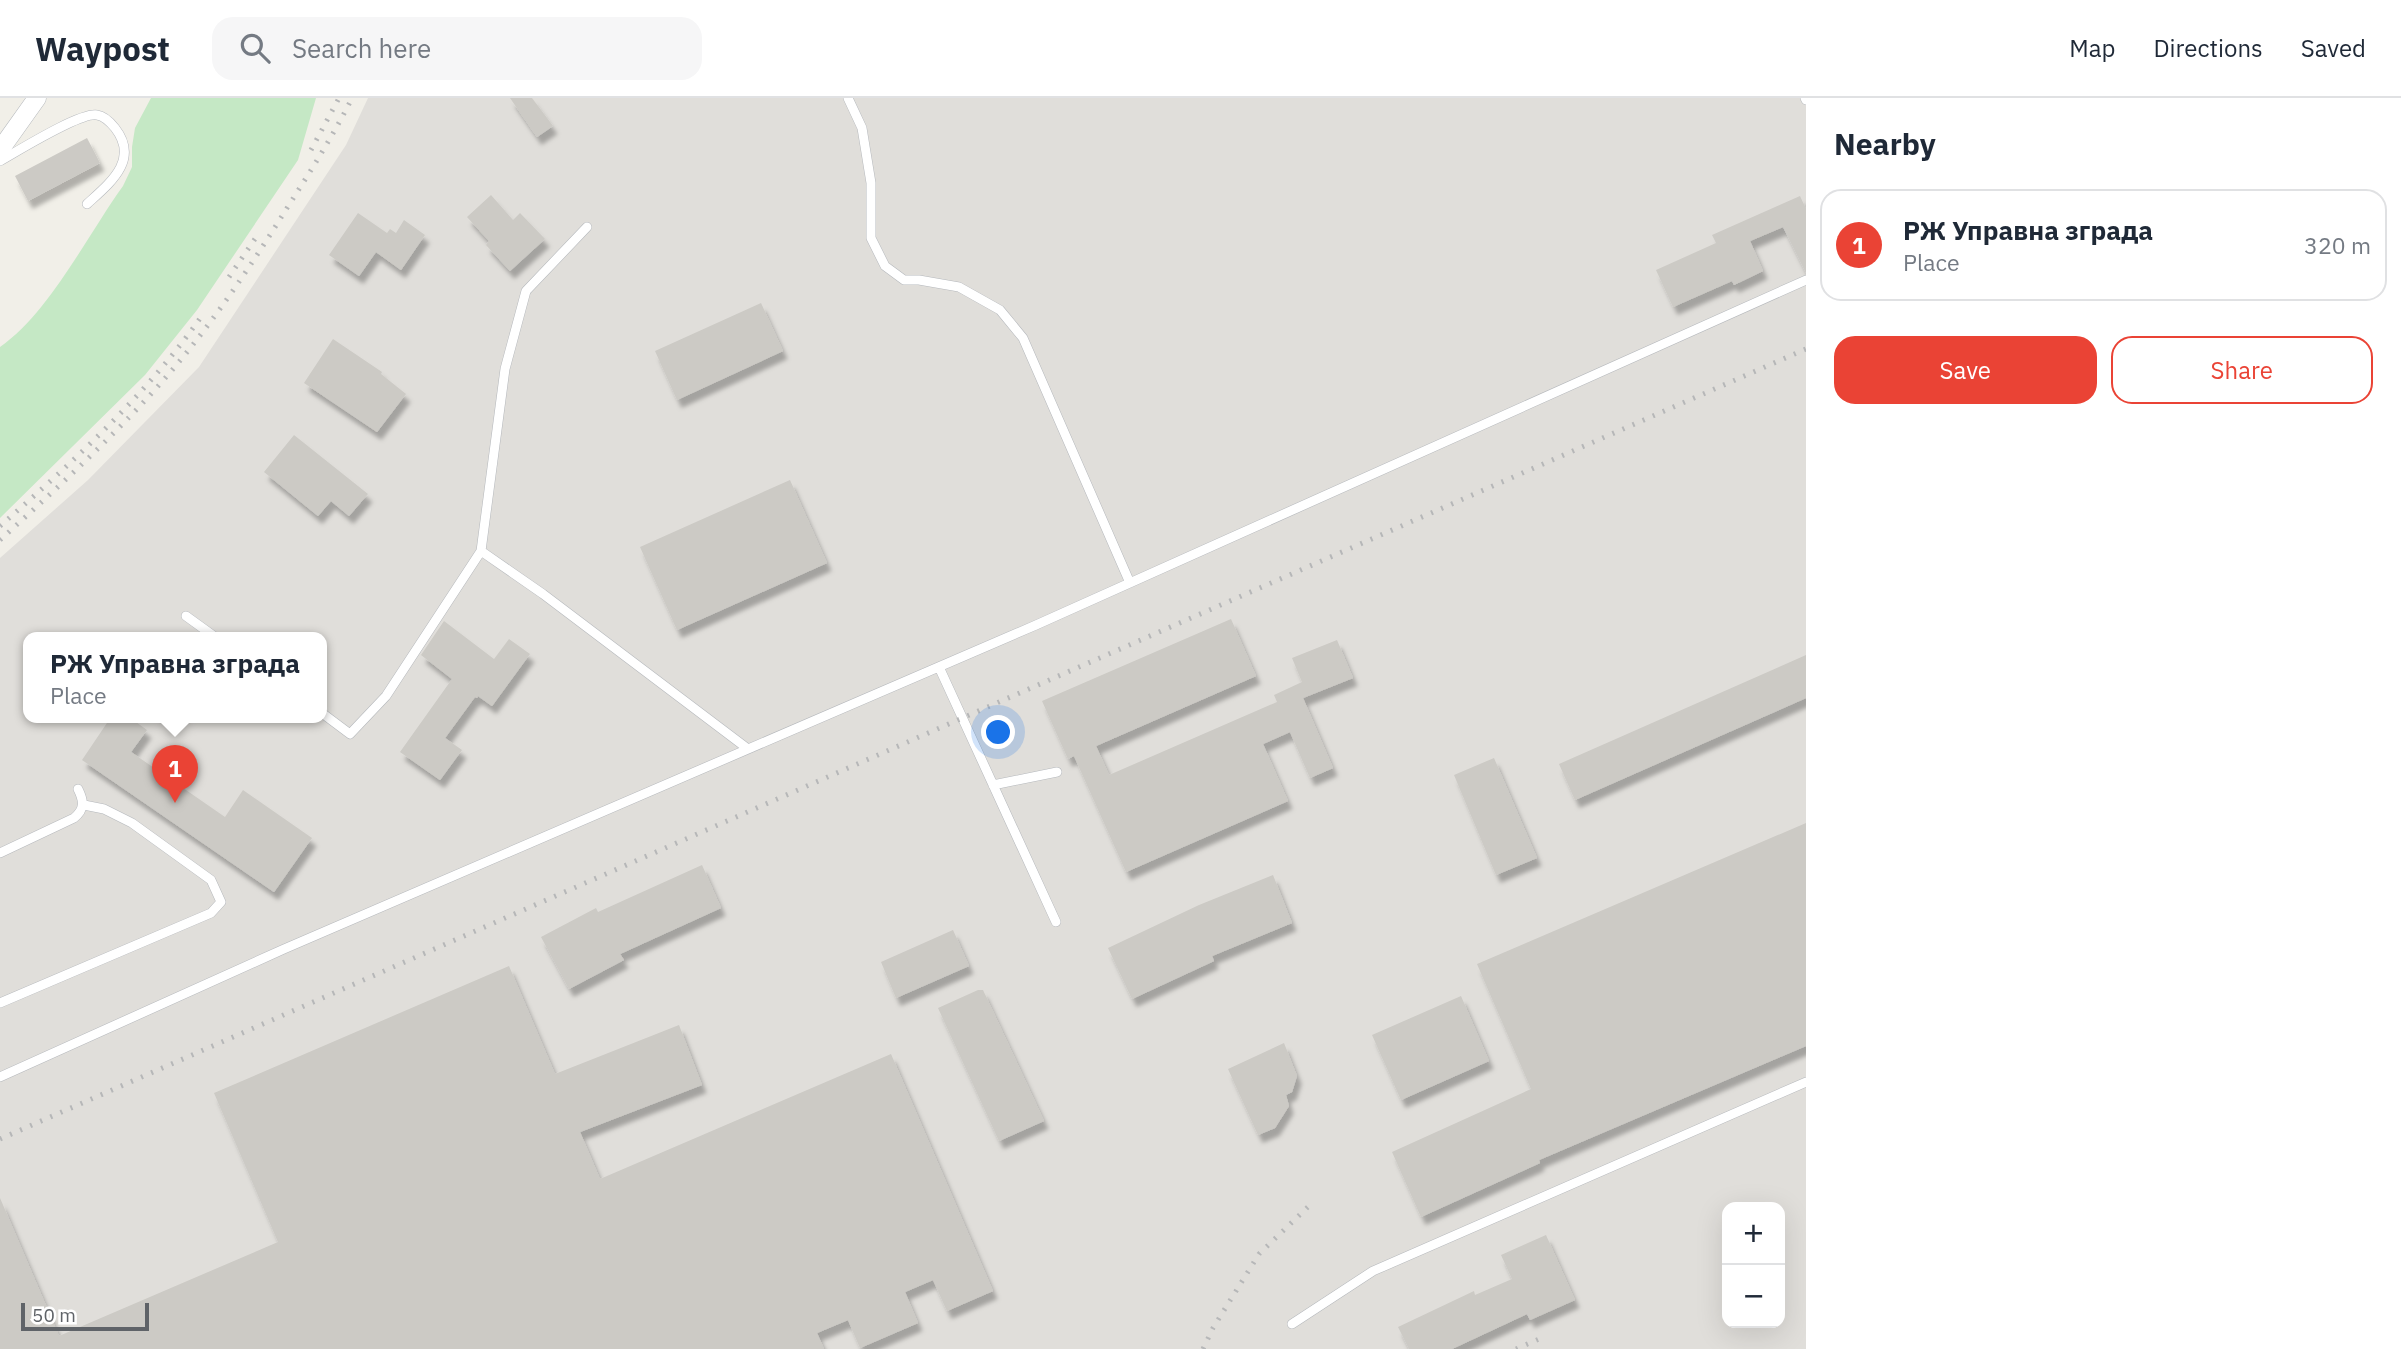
<!DOCTYPE html>
<meta charset="utf-8">
<style>
:root{--surface:#fff;--page:#f6f6f7;--text:#1f2937;--muted:#747a83;--line:#e0e1e3;--accent:#ea4335}
body{margin:0;font-family:"IBM Plex Sans",sans-serif;background:var(--page);color:var(--text)}
.controls{position:absolute;right:21px;bottom:21px;display:grid;overflow:hidden;border-radius:14px;box-shadow:0 7px 28px #0002}
.controls button{width:63px;height:63px;display:grid;place-items:center;padding:0;border:0;border-bottom:2px solid var(--line);background:var(--surface);color:var(--text);font:35px sans-serif}
.scale{position:absolute;left:21px;bottom:18px;width:128px;box-sizing:border-box;padding-left:7px;border:4px solid #5f6368;border-top:0;font-size:19px;line-height:24px;white-space:nowrap;color:#5f6368;-webkit-text-stroke:5px #fff;paint-order:stroke}
.you{position:absolute;left:999px;top:635px;width:24px;height:24px;margin:-18px;border:5px solid #fff;border-radius:50%;background:#1a73e8;box-shadow:0 0 0 10px #1a73e833}
.badge{display:grid;place-items:center;width:46px;height:46px;border-radius:50%;background:var(--accent);color:#fff;font-size:23px;font-weight:700}
.pin{position:absolute;translate:-50% -58px;filter:drop-shadow(0 2px 4px #0008)}
.pin::after{content:'';position:absolute;top:37px;width:24px;height:21px;background:inherit;clip-path:polygon(0 0,100% 0,50% 100%)}
.popup{position:absolute;left:23px;top:534px;width:304px;height:91px;box-sizing:border-box;display:grid;place-content:center;border-radius:14px;background:var(--surface);filter:drop-shadow(0 2px 5px #0005);font-size:23px;white-space:nowrap;color:var(--muted)}
.popup b{font-size:26px;color:var(--text)}
.popup::after{content:'';position:absolute;left:50%;top:100%;margin-left:-14px;border:14px solid transparent;border-top-color:var(--surface)}
.list{margin:0;padding:0;list-style:none}
h2{display:flex;justify-content:space-between;align-items:center;height:91px;margin:0;padding:0 28px;font-size:30px}
h2 small{font-size:23px;font-weight:400;color:var(--muted)}
.list li{display:grid;grid-template-columns:46px 1fr auto;gap:21px;align-items:center;box-sizing:border-box;height:112px;margin:0 14px 14px;padding:0 14px;border:2px solid var(--line);border-radius:21px}
.list b{display:block;font-size:26px;white-space:nowrap}
.list p{margin:0;font-size:23px;white-space:nowrap;color:var(--muted)}
.list em{font-size:23px;font-style:normal;color:var(--muted)}
.actions{display:flex;gap:14px;padding:21px 28px}
.actions a{flex:1;padding:16px 0;border:2px solid var(--accent);border-radius:21px;text-align:center;font-size:24px;color:var(--accent)}
.actions .main{background:var(--accent);color:#fff}
.icon{flex:none;width:38px;height:38px;fill:none;stroke:currentColor;stroke-width:2;stroke-linecap:round;stroke-linejoin:round}
.map{position:relative;flex:none;width:1806px;height:1251px;overflow:hidden}
header{display:flex;align-items:center;gap:42px;box-sizing:border-box;height:98px;padding:0 35px;background:var(--surface);border-bottom:2px solid var(--line)}
header strong{font-size:33px}
nav{display:flex;gap:38px;margin-inline-start:auto;font-size:24px}
.search{width:490px;height:63px;background:var(--page);display:flex;align-items:center;gap:18px;box-sizing:border-box;padding:0 24px;border-radius:21px;color:var(--muted);font-size:26px}
main{display:flex}
aside{flex:1;background:var(--surface)}
.map>svg:first-child{display:block}
.industrial{fill:#e0deda;fill-rule:evenodd}
.green{fill:#c5e8c5}
.building{fill:#cccac5;filter:url(#shadow)}
.lines{fill:none;stroke-linecap:round;stroke-linejoin:round}
.service-casing{stroke:#b5b8bc;stroke-width:10}
.minor-casing{stroke:#b5b8bc;stroke-width:19}
.service{stroke:#fff;stroke-width:9}
.minor{stroke:#fff;stroke-width:18}
.rail{stroke:#b6b7b8;stroke-width:5;stroke-dasharray:2 9;stroke-linecap:butt}
</style>
<header>
<strong>Waypost</strong>
<div class="search"><svg class="icon" aria-label="search" viewBox="0 0 24 24"><circle cx="10" cy="10" r="6"/><path d="M15 15l6 6"/></svg>Search here</div>
<nav><a>Map</a><a>Directions</a><a>Saved</a></nav>
</header>
<main>
<div class="map">
<svg width="1806" height="1251" viewBox="0 0 1806 1251">
<defs>
<filter id="shadow"><feDropShadow dx="4.5" dy="8" stdDeviation="2" flood-color="#0004"/></filter>
</defs>
<rect width="100%" height="100%" fill="#f1efe8"/>
<path class="industrial" d="M368,0h1438v1251h-1806v-791l88,-78 111,-113 147,-222zM28,539h294v80h-294zM1727,1109h53v116h-53z"/>
<path class="green" d="M151,0h165l-18,62 -101,150 -52,65 -145,143v-171c49,-34 87,-111 123,-161l9,-19v-20l3,-19z"/>
<path class="building" d="M510,0h22l21,28 -16,11z
M87,40l13,25 -72,38 -13,-25z
M491,97l22,25 7,-7 25,26 -35,32 -24,-26 3,-4 -22,-24z
M1800,98l6,13v64l-23,-46 -33,14 13,30 -29,14 -2,-4 -59,26 -17,-37 60,-27 -4,-8z
M358,115l29,20 3,-4 6,4 8,-13 21,15 -24,35 -25,-18 -17,24 -30,-21z
M761,205l22,48 -106,49 -22,-49z
M333,241l49,33 -1,2 25,20 -29,38 -73,-49z
M294,337l74,59 -19,22 -18,-15 -13,15 -54,-44z
M790,382l37,83 -150,67 -37,-83z
M1231,521l25,57 -160,70 13,29 168,-73 -3,-7 28,-13 -10,-24 45,-18 16,38 -50,20 30,70 -23,10 -20,-46 -27,12 25,57 -162,71 -52,-116 -6,3 -26,-58z
M444,523l50,38 15,-20 21,15 -38,52 -14,-10 -1,2 -2,-1 -30,41 17,12 -22,30 -40,-28 52,-73 -31,-24z
M1806,557v43l-231,102 -16,-36z
M111,619h18l18,13 -16,22 94,65 18,-27 69,48 -38,54 -192,-132z
M1494,660l43,100 -41,17 -42,-100z
M1806,725v223l-267,114 1,3 -119,54 -29,-65 139,-63 -54,-125z
M702,767l19,43 -101,46 4,6 -55,29 -28,-52 55,-29 2,4z
M1273,777l19,48 -80,33 2,5 -82,38 -24,-51 91,-43z
M953,832l16,36 -73,32 -15,-36z
M509,868l46,108 124,-49 23,60 -122,47 20,47 291,-125 102,237 -46,20 -14,-31 -28,12 13,31 -58,25 -12,-28 -31,13 7,16h-824v-151l59,138 219,-94 -64,-149z
M978,892h5l61,131 -45,20 -61,-133z
M1461,898l28,65 -88,39 -29,-65z
M1284,945l13,33 -5,16 -6,3 3,11 -14,22 -17,7 -30,-66z
M1546,1137l29,65 -45,20 -3,-6 -75,35h-43l-11,-22 76,-36 1,4 37,-16 -11,-24z"/>
<g class="lines">
<defs>
<path id="service" d="M848,0l14,30 9,55v55l14,28 19,14h15l40,7 41,23 23,28 107,245
M1805,0l1,2
M0,63c18,-10 80,-49 97,-46 7,1 14,8 18,13 25,32 -5,55 -28,76
M481,453l62,43 205,155
M186,518l29,21
M939,569l117,255
M322,615l28,21 36,-38 95,-145 24,-182 21,-78 61,-64
M993,687l64,-13
M0,755l74,-35c11,-9 10,-17 4,-29
M0,905l211,-90 10,-11 -10,-22 -79,-57 -28,-14 -20,-4
M0,979l284,-128 752,-324 770,-345
M1292,1226l81,-53 433,-189"/>
<path id="minor" d="M0,52l37,-52"/>
</defs>
<use href="#service" class="service-casing"/>
<use href="#minor" class="minor-casing"/>
<use href="#service" class="service"/>
<use href="#minor" class="minor"/>
<path class="rail" d="M311,52l28,-52
M229,179l30,-44
M0,428c71,-62 147,-132 201,-209
M0,442c55,-50 110,-100 160,-156 48,-54 89,-115 127,-176 23,-36 46,-72 65,-110
M0,1041l1806,-790
M1203,1251l10,-21 46,-74 53,-51
M1516,1251l23,-10"/>
</g>
</svg>
<div class="controls">
<button>+</button>
<button>−</button>
</div>
<div class="scale">50 m</div>
<div class="you"></div>
<div class="pin badge" style="left:175px;top:705px">1</div>
<div class="popup"><b>РЖ Управна зграда</b>Place</div>
</div>
<aside>
<h2>Nearby<small></small></h2>
<ul class="list">
<li><span class="badge">1</span><div><b>РЖ Управна зграда</b><p>Place</p></div><em>320 m</em></li>
</ul>
<div class="actions"><a class="main">Save</a><a>Share</a></div>
</aside>
</main>
